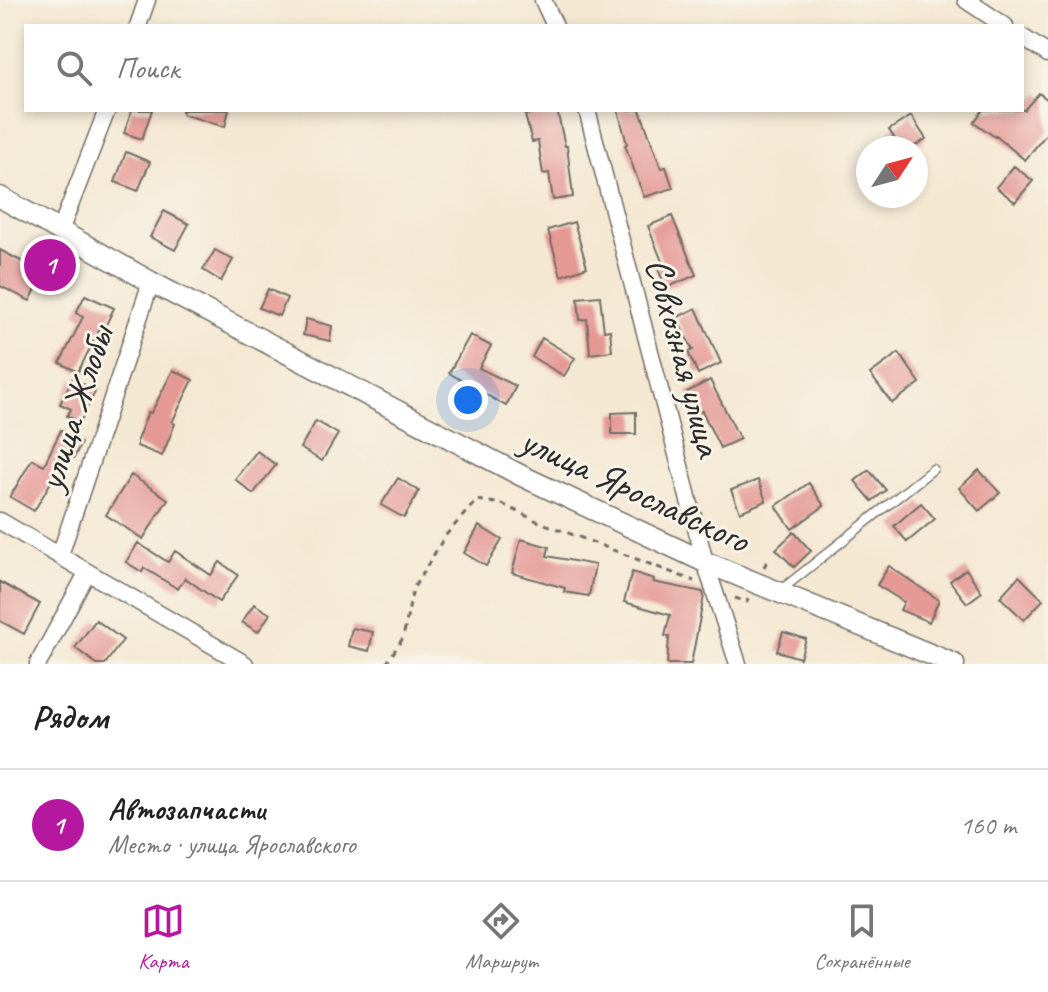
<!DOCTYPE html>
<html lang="ru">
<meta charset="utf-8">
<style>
:root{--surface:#fff;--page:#f6f6f6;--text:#222;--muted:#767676;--line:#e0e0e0;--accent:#b5179e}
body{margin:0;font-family:Caveat,sans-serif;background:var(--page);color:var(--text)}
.compass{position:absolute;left:856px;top:136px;width:72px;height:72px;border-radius:50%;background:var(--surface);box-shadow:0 4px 12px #0003;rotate:54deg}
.you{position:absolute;left:468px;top:400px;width:28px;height:28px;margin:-20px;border:6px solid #fff;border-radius:50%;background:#1a73e8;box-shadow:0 0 0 12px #1a73e833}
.badge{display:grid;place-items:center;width:52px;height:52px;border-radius:50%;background:var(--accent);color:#fff;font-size:26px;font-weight:700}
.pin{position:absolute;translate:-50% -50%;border:4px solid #fff;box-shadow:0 2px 8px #0006}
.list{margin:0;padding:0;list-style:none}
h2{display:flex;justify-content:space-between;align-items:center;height:104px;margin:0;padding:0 32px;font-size:34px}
h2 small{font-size:26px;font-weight:400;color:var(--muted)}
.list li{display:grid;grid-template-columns:52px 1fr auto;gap:24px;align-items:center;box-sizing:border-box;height:112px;padding:0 32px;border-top:2px solid var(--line)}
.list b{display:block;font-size:30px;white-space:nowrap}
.list p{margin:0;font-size:26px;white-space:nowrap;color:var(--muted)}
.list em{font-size:26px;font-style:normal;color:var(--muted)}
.icon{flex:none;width:44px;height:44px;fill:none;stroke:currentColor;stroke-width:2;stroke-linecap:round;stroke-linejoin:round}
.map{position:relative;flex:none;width:1048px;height:664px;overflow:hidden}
.search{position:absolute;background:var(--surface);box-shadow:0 4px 12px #0003;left:24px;right:24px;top:24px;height:88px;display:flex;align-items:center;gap:20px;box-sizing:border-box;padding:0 28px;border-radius:0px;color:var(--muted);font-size:30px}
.sheet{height:216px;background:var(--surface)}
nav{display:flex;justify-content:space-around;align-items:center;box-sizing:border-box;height:112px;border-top:2px solid var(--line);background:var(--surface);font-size:22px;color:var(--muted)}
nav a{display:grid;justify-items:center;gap:4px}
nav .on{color:var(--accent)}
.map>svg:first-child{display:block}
.building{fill:#e59994}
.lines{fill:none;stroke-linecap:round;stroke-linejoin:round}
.service-casing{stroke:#716d65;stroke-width:11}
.minor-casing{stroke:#716d65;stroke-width:19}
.tertiary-casing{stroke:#716d65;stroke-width:23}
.path{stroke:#716d65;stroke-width:3;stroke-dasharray:6 6;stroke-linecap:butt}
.service{stroke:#fff;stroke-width:8}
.minor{stroke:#fff;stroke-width:16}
.tertiary{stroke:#fff;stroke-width:20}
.labels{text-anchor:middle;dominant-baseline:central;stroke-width:6;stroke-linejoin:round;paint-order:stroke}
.street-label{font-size:38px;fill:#2b2b2b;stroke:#f7f3e8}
</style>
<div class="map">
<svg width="1048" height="664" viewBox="0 0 1048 664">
<rect width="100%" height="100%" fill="#f7f3e8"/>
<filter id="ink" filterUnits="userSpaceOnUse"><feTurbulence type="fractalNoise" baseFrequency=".0125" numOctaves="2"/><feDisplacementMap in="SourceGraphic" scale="16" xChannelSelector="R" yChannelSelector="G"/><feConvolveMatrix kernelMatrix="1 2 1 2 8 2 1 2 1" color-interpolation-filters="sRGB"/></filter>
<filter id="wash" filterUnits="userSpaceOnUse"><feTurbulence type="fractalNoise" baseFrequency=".006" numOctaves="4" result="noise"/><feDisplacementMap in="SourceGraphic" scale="32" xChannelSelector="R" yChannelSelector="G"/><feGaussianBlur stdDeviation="1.8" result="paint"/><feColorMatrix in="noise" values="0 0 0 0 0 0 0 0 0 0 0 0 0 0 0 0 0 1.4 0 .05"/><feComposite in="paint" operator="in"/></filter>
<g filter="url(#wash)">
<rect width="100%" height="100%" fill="#f4e8d2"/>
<g id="blocks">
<path class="building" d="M1039,93l9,7v32l-23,28 -29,-24 -1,1 -21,-15 9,-12h41z
M132,110h20l-10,29 -18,-6z
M182,110h47l-4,17 -43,-13z
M547,110h10l8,36h2l6,51 -20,3 -4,-27 -6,1 -5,-33 -6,1 -7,-27z
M618,110h22l21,58 5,-1 7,21 -29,9 -19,-52 2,-1z
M911,116l15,23 -15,9h-10l-12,-18z
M126,152l24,10 -12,29 -23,-9z
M1014,166l19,15 -18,21 -19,-15z
M164,211l25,13 -14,26 -25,-13z
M672,216l24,59 -30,13 -9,-21 6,-3 -15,-38z
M574,222l13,45 -26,9 -13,-46z
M0,250l44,23 -14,28 -30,-15z
M215,250l18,10 -12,21 -18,-11z
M268,289l19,9 -8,18 -20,-8z
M85,295l29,13 -9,19 -3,-2 -24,47 -18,-9 23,-46 -7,-4z
M600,296l4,35 6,-1 2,21 -22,3 -3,-35 -7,1 -2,-22z
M696,308l25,55 -23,11 -10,-22 5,-2 -17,-32z
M306,319l26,7 -2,15 -27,-6z
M470,335l21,11 -12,22 37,18 -10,20 -57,-33z
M542,338l33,20 -11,18 -32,-19z
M899,353l21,30 -28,20 -22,-29z
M173,370l20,10 -21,42 3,2 -13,32 -25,-10v-6l11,-28 3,1z
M72,379l24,11 -16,32 -13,-6 4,-7 -11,-5z
M710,380l30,59 -20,9 -18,-37 -5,2 -10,-21z
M636,412v22h-24v-21z
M316,421l22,13 -16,27 -22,-13z
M61,430l20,13 -7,15 -7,-3 -33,56 -24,-14 22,-38 12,6z
M257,451l19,14 -23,29 -18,-15z
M869,470l17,20 -14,11 -17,-20z
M979,470l21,23 -21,18 -20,-23z
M131,475l37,24 -25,40 -37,-24z
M398,478l21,13 -15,27 -23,-13z
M758,480l8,21 -26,11 -9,-22z
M809,483l15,23 -32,23 -16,-23z
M921,503l14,16 -28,23 -13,-16z
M479,526l23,14 -16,26 -22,-13z
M794,532l17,19 -17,16 -18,-18z
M521,539l28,8 -2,9 48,9 -6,31 -25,-4 1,-4 -53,-15z
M138,543l30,19 7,-11 36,24 9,-13 18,13 -19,27 -34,-24 -7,11 -34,-21 -2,4 -16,-10z
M889,566l50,34 -10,22 -29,-12 4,-8 -27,-17z
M966,569l16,23 -15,11 -17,-22z
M632,572l22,7 -1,3 50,10 1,4 -13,68h-24l2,-27 -4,-1 5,-21 -46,-13z
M1019,576l24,24 -19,20 -24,-23z
M0,582l40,22 -16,30 -24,-13z
M254,604l16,10 -12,18 -16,-10z
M96,620l27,20 -18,24h-8l-22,-16z
M352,628l21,4 -4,19 -21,-5z
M783,632l23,7 -6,19 -23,-7z"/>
</g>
</g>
<g filter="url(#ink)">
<use href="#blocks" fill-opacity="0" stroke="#716d65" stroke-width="2"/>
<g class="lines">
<defs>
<path id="service" d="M781,590l152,-121"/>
<path id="minor" d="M543,0l12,26
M966,0l39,26
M138,26l9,-26
M1022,37l26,17
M587,110l118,452 33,102
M60,231l47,-121
M0,521l245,143
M60,555l91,-273
M38,664l49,-91"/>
<path id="tertiary" d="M0,197l151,85 371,194 183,86 249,102"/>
</defs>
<use href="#service" class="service-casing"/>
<use href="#minor" class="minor-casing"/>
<use href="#tertiary" class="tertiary-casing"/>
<path class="path" d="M764,567l5,-10
M735,598l12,4 1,-3
M386,664l17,-26 10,-49 32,-53 32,-36 25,4 35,17 157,60"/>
<use href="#service" class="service"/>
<use href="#minor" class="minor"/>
<use href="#tertiary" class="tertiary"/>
</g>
</g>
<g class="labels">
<g class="street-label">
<text transform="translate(684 357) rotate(75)">Совхозная улица</text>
<text transform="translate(75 408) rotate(-72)">улица Жлобы</text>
<text transform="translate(635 490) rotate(25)">улица Ярославского</text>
</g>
</g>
</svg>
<svg class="compass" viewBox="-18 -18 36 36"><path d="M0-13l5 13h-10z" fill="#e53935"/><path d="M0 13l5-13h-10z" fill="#767676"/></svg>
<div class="you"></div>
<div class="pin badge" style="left:50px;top:265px">1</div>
<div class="search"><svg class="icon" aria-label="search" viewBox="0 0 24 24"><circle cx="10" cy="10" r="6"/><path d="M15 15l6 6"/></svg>Поиск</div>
</div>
<section class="sheet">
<h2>Рядом<small></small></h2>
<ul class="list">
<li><span class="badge">1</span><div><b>Автозапчасти</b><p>Место · улица Ярославского</p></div><em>160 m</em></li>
</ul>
</section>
<nav>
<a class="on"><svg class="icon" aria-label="map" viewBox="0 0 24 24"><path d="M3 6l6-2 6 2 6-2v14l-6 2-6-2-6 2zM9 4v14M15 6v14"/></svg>Карта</a>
<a><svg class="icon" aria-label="directions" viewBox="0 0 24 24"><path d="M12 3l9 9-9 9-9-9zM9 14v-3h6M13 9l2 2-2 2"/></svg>Маршрут</a>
<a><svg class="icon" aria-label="saved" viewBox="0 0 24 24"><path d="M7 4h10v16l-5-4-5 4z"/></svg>Сохранённые</a>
</nav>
